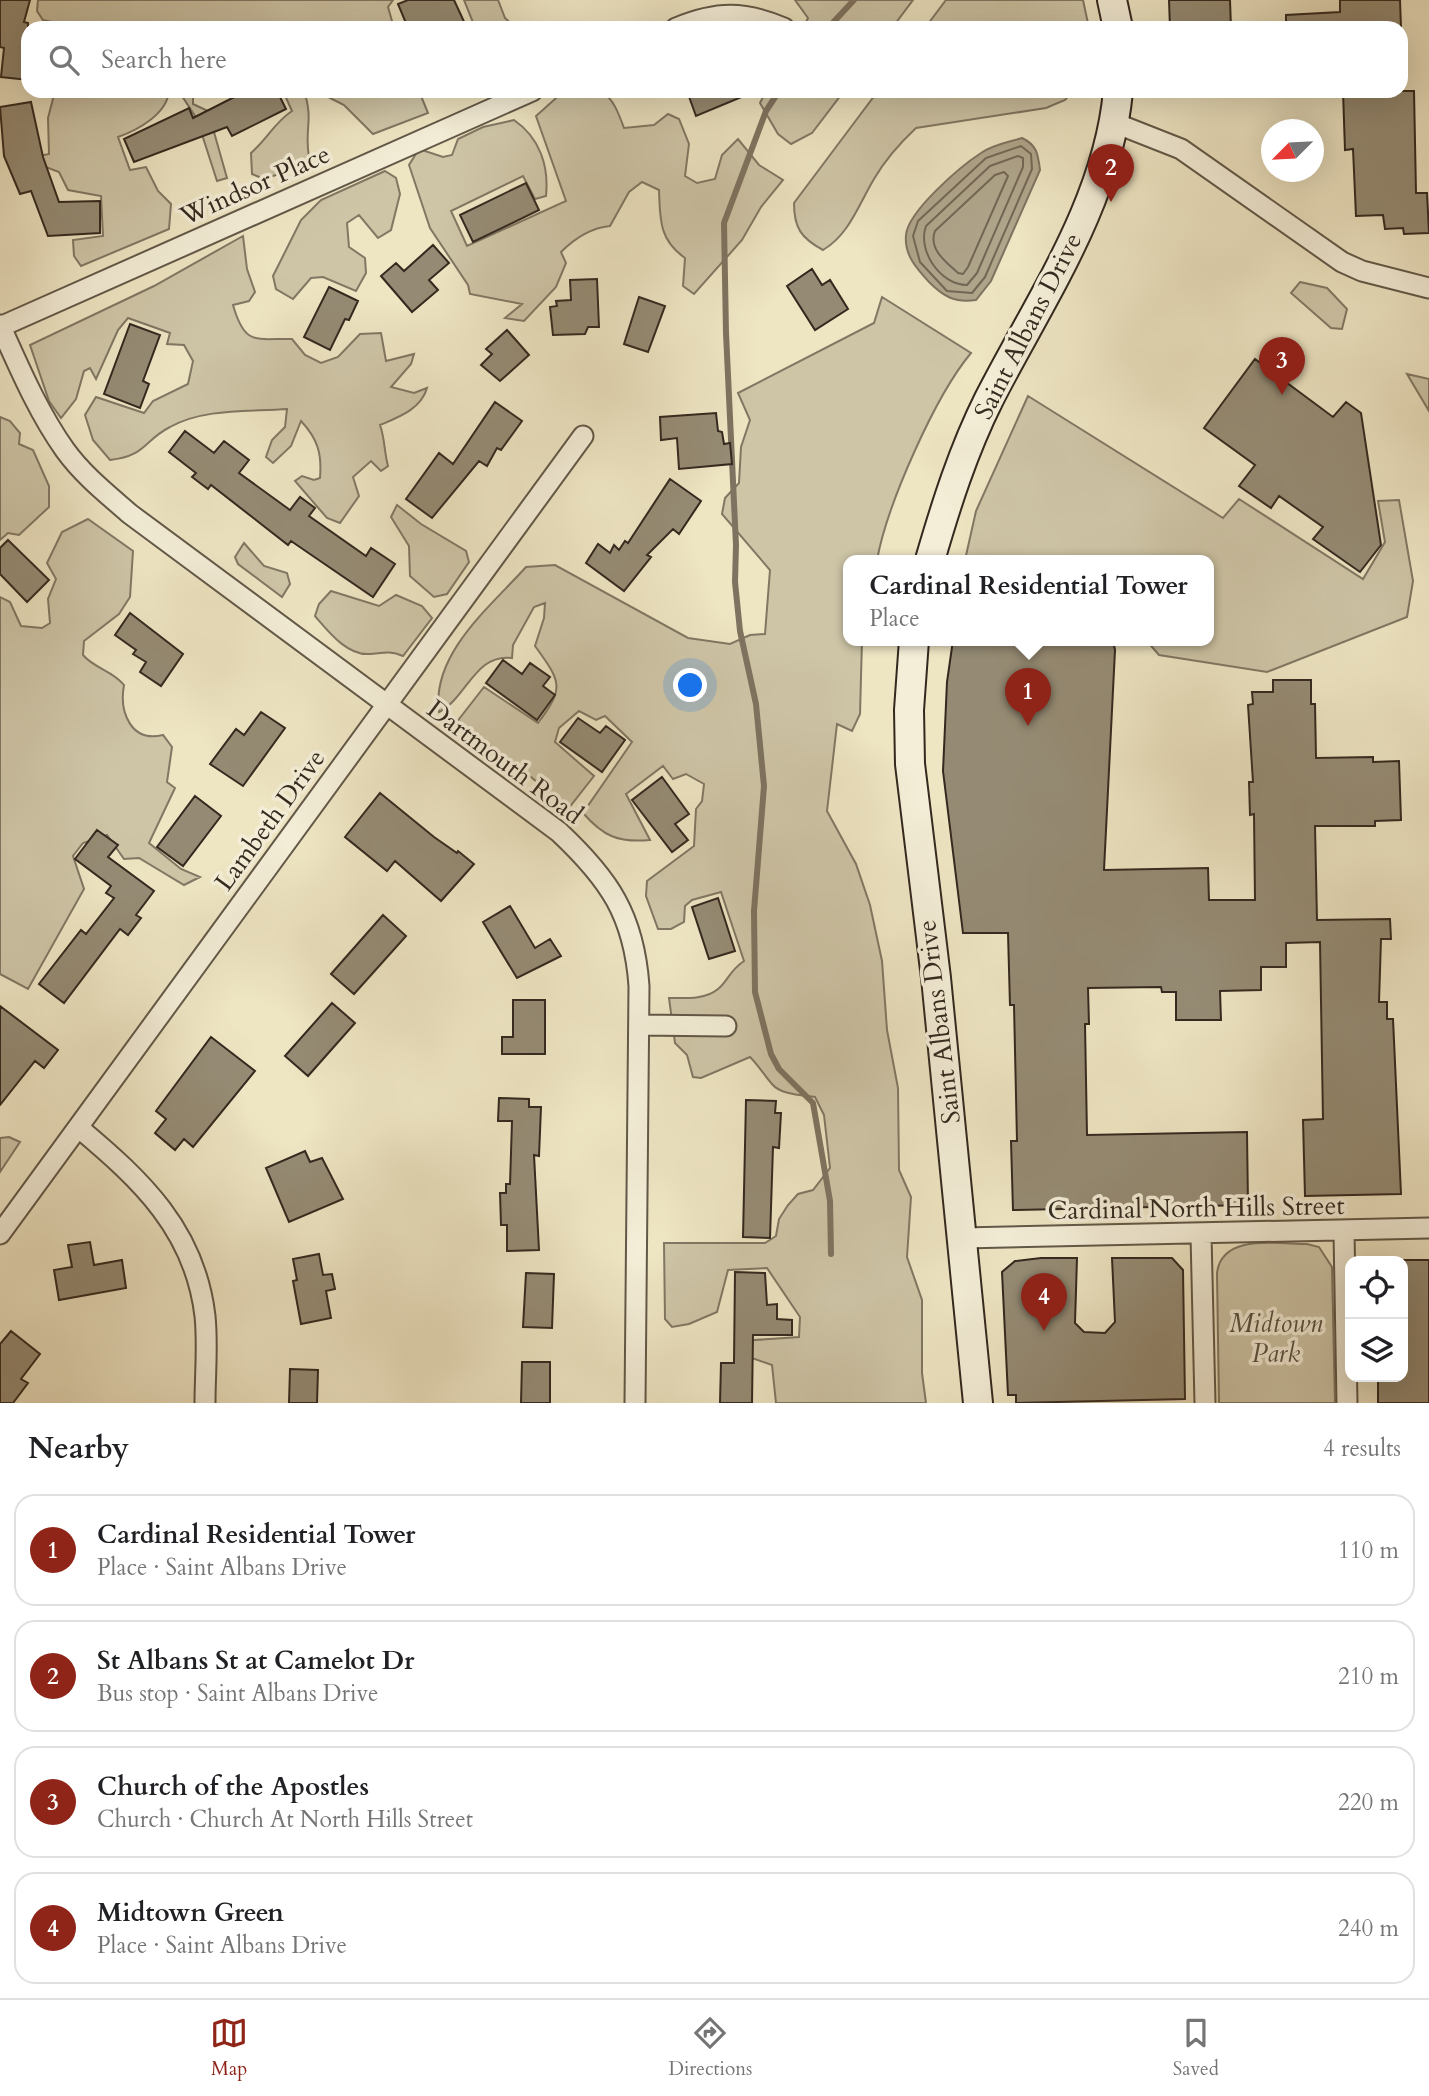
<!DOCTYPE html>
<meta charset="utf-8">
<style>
:root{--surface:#fff;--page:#f6f6f6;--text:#202124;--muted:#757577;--line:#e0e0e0;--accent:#8f2418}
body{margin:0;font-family:Cardo,serif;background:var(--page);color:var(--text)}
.controls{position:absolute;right:21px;bottom:21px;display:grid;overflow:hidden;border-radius:14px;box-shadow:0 7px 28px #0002}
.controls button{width:63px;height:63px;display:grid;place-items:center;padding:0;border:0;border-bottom:2px solid var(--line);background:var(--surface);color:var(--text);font:35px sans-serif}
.compass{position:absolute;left:1261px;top:119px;width:63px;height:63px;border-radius:50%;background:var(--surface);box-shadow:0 7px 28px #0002;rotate:246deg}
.you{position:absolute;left:691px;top:686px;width:24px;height:24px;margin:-18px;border:5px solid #fff;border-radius:50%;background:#1a73e8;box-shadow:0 0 0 10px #1a73e833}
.badge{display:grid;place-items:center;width:46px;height:46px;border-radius:50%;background:var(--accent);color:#fff;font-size:23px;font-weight:700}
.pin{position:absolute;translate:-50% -58px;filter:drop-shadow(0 2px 4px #0008)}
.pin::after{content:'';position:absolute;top:37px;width:24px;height:21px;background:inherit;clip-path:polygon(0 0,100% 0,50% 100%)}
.popup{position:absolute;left:843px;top:555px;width:371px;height:91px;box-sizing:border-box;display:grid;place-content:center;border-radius:14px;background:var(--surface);filter:drop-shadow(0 2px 5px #0005);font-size:23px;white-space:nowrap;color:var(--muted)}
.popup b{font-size:26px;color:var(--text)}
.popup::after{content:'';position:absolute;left:50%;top:100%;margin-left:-14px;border:14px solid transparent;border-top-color:var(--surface)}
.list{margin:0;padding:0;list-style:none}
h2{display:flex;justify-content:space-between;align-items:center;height:91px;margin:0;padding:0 28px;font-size:30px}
h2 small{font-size:23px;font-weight:400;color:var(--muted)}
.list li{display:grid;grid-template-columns:46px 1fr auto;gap:21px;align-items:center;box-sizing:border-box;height:112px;margin:0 14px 14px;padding:0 14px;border:2px solid var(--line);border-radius:21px}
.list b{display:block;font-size:26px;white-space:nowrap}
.list p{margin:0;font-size:23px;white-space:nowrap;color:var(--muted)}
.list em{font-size:23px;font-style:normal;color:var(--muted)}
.icon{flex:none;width:38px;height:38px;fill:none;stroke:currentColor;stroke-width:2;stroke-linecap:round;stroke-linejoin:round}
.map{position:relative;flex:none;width:1429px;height:1403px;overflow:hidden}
.search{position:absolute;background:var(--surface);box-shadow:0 7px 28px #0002;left:21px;right:21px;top:21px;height:77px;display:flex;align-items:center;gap:18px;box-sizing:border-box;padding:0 24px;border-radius:21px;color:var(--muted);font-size:26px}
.sheet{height:595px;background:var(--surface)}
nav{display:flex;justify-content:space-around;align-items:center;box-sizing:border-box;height:98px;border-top:2px solid var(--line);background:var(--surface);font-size:19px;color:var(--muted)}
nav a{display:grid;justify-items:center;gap:4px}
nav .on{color:var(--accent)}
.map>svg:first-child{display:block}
.green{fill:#cec5a7;stroke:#817763;stroke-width:2}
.water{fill:#afa58b;stroke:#7e7360;stroke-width:2}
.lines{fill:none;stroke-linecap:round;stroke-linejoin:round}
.shore{stroke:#726755;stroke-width:2}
.stream{stroke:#7e7360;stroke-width:6}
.building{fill:#958b74;stroke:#34291f;stroke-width:2}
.street-casing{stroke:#625848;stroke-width:23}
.secondary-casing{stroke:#34291f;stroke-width:32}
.street{stroke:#f4eed8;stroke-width:19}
.secondary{stroke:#f4eed8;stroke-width:28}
.labels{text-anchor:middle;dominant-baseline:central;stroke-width:7;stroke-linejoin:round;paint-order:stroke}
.street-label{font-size:26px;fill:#34291f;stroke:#f4eed8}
.park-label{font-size:26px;font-style:italic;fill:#5a5041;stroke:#f4eed8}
</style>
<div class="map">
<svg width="1429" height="1403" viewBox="0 0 1429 1403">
<rect width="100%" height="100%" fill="#eee5c3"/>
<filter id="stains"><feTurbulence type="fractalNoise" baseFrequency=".00286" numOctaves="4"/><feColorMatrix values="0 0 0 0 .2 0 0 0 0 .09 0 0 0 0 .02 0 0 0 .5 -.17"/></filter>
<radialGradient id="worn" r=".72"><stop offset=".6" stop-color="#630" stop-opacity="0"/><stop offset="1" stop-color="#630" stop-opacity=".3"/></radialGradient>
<path class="green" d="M38,0h355l-5,7 6,21h-16l-3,-5h-30l-22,5h-245l-35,-8 -6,-9z
M464,0h34l7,18 11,10h-46l4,-3z
M795,0h118l-21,28h-89l5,-10z
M946,0h137l6,28h-164z
M55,91h114c-2,23 -31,39 -51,46l12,33 16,-3 12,24 13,13 -2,25 -88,37 -7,-10 -1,-16 30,-4 -2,-40 -33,-6 -9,-18 -34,-13 24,-5 -1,-36z
M183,91h10v13l15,7 19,67 -10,3 -20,-62 -15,-23z
M283,91h21c10,30 0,38 5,66l-24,15 -21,7 -12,-5 -1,-21c16,-14 24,-31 41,-42z
M338,91h81l9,22 -55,21 -29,-29 -14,-7z
M564,91c41,0 45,-4 60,37l30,-3 14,-11 11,5 10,25 -4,32 12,7 18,-4 7,-24 16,-16 21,26 24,15 -22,27 -19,33 -48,54 -11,-8 2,-28c-26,-18 -25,-39 -26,-68l-17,-8 -13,10 -19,34c-20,2 -35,12 -49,26l5,11 -10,24 -32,34 -19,-3 17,-14 -52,-10 -2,-9 -38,-57 -21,-63 10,-16 24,8 9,-2 6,-16 25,-12 31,-7c26,18 35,46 32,76l-11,3 -12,-23 -72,35 16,35 99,-45 -30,-85z
M766,91h78l-32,42 -21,11 -13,-10 -18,-31z
M878,91h195l-8,9 -19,8 -130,20c-16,15 -31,32 -42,51 -15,25 -25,56 -51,71 -22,-12 -29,-22 -29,-47z
M385,171l11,7 4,16 -9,36 -13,8 -19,-23 -12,8 2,24 16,11 1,15 -10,18 -33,-14 -12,1 -18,21 -17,-10 -3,-13 28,-56 20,-20z
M243,236l4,33 8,23 -6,9 -16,4c12,42 23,33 59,34l13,16 16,8 17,-6 22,-23 21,-1 5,28 28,-7 -3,10 -20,23 23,6 13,-5c-6,21 -28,29 -47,37 5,14 4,26 8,41l-7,5 -10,-10 -18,16 6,19 -19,27 -13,-5 -32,-37 7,-5 12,4 6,-2c2,-24 -2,-39 -19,-57l-10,25 -18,17 -7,-6 6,-17 13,-13 2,-18c-38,3 -83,-1 -117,18 -27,14 -24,29 -60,33l-17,-20 -8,-25 11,-18 48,16 9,-12 35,-17 5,-23 -9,-16 -17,-1 3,-11 -42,-15 -10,12 -22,49 -6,-11 -6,3 -8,28 -15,19 -12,-17 -19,-56 124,-59z
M1300,282l27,6 20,21 -5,20 -11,-1 -40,-35z
M882,297l89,56c-36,43 -84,152 -94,207h-29v80h14l-2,74 -8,17 -15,-7 -10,87 29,53 14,41 12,56 5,69 11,58 1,82 12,27 -4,60 15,43v73l4,30h-150l-4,-38 -26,-9 -6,-15 59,-4 1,-20 -33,-49 -39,2 -11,42 -28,12 -17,3 -7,-8 -1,-76h101l11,-7 3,-17 9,-14 10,-11 15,-4 17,-22 -6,-53 -9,-18c-13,-2 -34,-2 -43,-13 -8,-9 -13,-18 -22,-27l-49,21 -8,-1 -6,-22 -12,-12 -6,-45c15,0 36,2 49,-9 10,-8 11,-18 26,-28l-23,-69 -29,8 -7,6 -1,16 -13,7h-13l-12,-33 1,-15 47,-35 2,-37 6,-8 2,-17 -18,-10 -13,5 -10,-13 -37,28 24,46c-32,3 -47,-4 -67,-27l49,-71 -27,-26 -9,4 -17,-9 -20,17 -4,14 39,34 -26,33 -52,-45 -60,-41 28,-36 54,36c27,-36 23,-41 -3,-77l9,-28 1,-15 -11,4 -21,38 -1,13c-37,-5 -45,40 -73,54 -8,-58 52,-106 87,-145l29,-2 133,73 42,6 20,-9 15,-1 5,-64 -48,-56 3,-16 14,-15 2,-36 9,-27 -12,-27 136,-70z
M1407,374l22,5v32z
M1028,396l195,122 16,-19 124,80 22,-37 -7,-41 21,-1 14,81 -6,36 -140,55 -108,-17 -13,-15h62v-80h-243l11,-49z
M0,417l10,4 10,12 -1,11 14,6 16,36v21l-30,28 -11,-2 -8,7z
M397,505l24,19 45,27 3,11 -22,32 -13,3 -24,-21 -1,-30 -18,-29z
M88,519l45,32 -3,46 -11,17 -35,27 -1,14c12,14 29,15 41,30 -5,27 7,58 39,50l9,12 -5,35 8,6 -26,55 32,26 19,8 -16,8 -45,-27 -15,1 -17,-24 -24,8 -10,13 11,33 -56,100 -28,-15v-377l10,5 11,24 21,2 8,-5 -2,-24 8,-20 -9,-16 15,-31z
M244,543l20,23 23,7 3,11 -8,13 -44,-33 -3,-7z
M331,591l48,15 17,-11 26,11 10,12 -29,38c-14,-6 -20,-3 -33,-2 -23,2 -42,-23 -55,-38l4,-12z
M9,1137l11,5 -20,30v-34z
M1307,1244l12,3 13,20 3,136h-116l-2,-130c5,-40 61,-29 90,-29z"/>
<path class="water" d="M1022,138c15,7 16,16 18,32l-49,111 -15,19c-21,3 -32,-3 -47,-18 -12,-13 -25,-27 -23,-47 2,-24 55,-69 75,-82 11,-8 28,-11 41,-15z"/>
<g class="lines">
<path class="shore" d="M1021,146l10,8 1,15 -47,108 -13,16 -25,-2 -27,-29 -7,-26 5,-15 68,-63z
M1018,156l5,2v9l-46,106 -10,12c-27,0 -50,-35 -41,-59l64,-60z
M1004,172l4,4 -40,91 -5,7 -5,-1c-12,-11 -30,-24 -23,-42l60,-56z"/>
<path class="stream" d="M828,28l26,-28
M779,91l-13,20 -42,112 2,110 10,212 -1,37 5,49 16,73 8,82 -10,125 1,81 16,62 8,15 34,34 17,98 1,53"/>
</g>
<path class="building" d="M0,0h30l-6,22 4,1v57l-27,-3 3,-29 -4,-1z
M408,0h46l13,28h-59l-10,-24z
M1169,0h61l1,28h-61z
M1340,0h60l1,28h-115v-13l54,-3z
M246,91h31l9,18 -54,27 -5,-9 -93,35 -10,-23 65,-31 4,10z
M687,91h64v2l-55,23z
M1343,91h71l2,102h11l2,40 -25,1 -1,-6 -18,1 -2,-14 -27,1 -3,-67 -8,1z
M31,102l12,55 16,45 41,-1v32l-52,3 -17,-45 -11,3 -16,-38 -4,-49z
M526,183l13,27 -66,32 -13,-27z
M433,245l16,18 -20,17 9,10 -26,22 -31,-36 15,-13 8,8z
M812,269l10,16 8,-5 18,29 -33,21 -28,-44z
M597,279l2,48h-11l-3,7 -32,1 -3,-28 7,-1 -1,-5 15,-1 -1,-20z
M329,287l29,14 -9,19 -4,-1 -15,31 -26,-13z
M639,297l26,9 -17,46 -24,-8z
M130,324l30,11 -17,46 6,3 -9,24 -36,-14z
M507,330l22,25 -29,26 -19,-16 11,-11 -6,-5z
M1255,359l78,58 13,-15 15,11 20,132 -21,27 -47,-33 10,-12 -44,-31 -8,12 -32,-22 16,-21 -51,-37z
M495,402l27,19 -21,29 -4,-2 -10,18 -8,-5 -47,57 -26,-19 33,-46 14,11z
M716,413l2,18 4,1 2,12 6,-1 2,21 -53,5 -2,-31 -16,2 -1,-23z
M185,431l29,22 10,-12 25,19 -10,13 51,37 10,-13 15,11 -6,8 57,40 5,-8 24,16 -22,33 -82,-56 -3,4 -77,-60 -3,4 -16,-12 4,-4 -27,-21z
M670,479l31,22 -22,33 -6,-5 -26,26 4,2 -27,34 -38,-28 12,-19 12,9 4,-8 5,5 6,-9 3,2z
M8,540l41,40 -22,22 -27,-28v-26z
M130,613l53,41 -22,32 -21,-14 6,-10 -13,-8 3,-4 -21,-15z
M953,640h160l2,10 -11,220 104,-2 1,32h46l-1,-86 -4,1 -1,-33h4l-5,-77 5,-1 -1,-12h21v-12h38v24h4l1,54 57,-1v5l26,-1 2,59 -26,1v5h-60l2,94 73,-1 1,20h-10l-2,63h8v17h6l8,175 -96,2 -2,-76 20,-1 -3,-177 -34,1v24h-25v23l-41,1 1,29h-45v-28h-14l-1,-5 -73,1 1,36h-4l2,111 160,-3 1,73 -235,5 -2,-69h6l-3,-136h-4l-2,-72h-45l-20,-162 4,-89z
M503,660l19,14 8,-11 20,14 -7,9 12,9 -18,25 -51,-37z
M261,712l24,16 -42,58 -33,-22 26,-35 8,6z
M578,718l22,15 6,-7 19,14 -23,32 -42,-30z
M662,777l27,37 -14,10 13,16 -16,12 -40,-52z
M380,793l54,44 23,16 1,-2 16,13 -33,37 -46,-40 -8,10 -42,-34z
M195,796l26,20 -38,50 -26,-19z
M97,830l21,15 -10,12 46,34 -18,24 5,3 -13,17 -8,-6 -56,74 -25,-19 42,-54 5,4 28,-36 -8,-5 5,-7 -36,-27z
M718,898l17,53 -26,8 -17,-52z
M510,906l25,42 15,-9 11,17 -44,22 -34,-56z
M383,915l23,21 -52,58 -23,-20z
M513,1000h32v54h-43v-17h11z
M332,1003l23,20 -47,53 -23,-20z
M0,1006l58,44 -14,18 -9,-7 -35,44z
M211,1037l44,34 -62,76 -9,-8 -9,11 -20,-17 11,-14 -10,-8z
M499,1098l30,1v8h12l-2,49 -5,-1 5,95 -32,1v-26h-6l-1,-32h6v-9h4l2,-63h-14z
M746,1100l30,1 -1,12h6l-2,35 -6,-1 -3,91 -27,-1z
M305,1151l5,11 12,-4 21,41 -54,23 -23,-54z
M90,1242l4,23 28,-5 4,28 -67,12 -5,-30 18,-3 -4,-22z
M319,1254l4,21 9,-1 3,15 -9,2 5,27 -30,6 -8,-43 4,-1 -4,-21z
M1041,1258h36l-2,65 9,9 21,1 10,-11 -3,-64h60l11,12 2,129 -169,4v-8h-8l-6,-123 13,-11z
M1403,1260h26v143h-51v-26h25z
M735,1272l30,1 2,32 10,-1v15l15,1v15h-39l-1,68h-32l1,-40h13z
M526,1273l28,1 -2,54 -29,-1z
M11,1331l29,23 -19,25 7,4 -15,20h-13v-59z
M522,1362h28v41h-29z
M290,1369l28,1 -1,33h-28z"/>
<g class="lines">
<defs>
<path id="street" d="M676,28c41,-17 68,-17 108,0
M1115,123l66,26 161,113 20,9 67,17
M0,325c19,42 38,87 65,125 18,25 42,44 65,64l429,318c50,47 75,83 80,154l-4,417
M0,327l532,-236
M640,1025l86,1
M79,1128c62,52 116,102 126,188 3,29 0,59 0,87
M1344,1232l3,171
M0,1234l583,-798
M1201,1235l4,168
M963,1238l466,-10"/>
<path id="secondary" d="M1112,0l6,28
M930,560c16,-55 33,-109 59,-161 50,-98 119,-196 129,-308
M914,640l-5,70 1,54 26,214 42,425"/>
</defs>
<use href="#street" class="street-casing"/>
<use href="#secondary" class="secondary-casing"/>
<use href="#street" class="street"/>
<use href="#secondary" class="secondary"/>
</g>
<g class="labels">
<g class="street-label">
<text transform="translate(255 185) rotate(-24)">Windsor Place</text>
<text transform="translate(1028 326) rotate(-63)">Saint Albans Drive</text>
<text transform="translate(505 762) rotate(37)">Dartmouth Road</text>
<text transform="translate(270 820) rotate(-54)">Lambeth Drive</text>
<text transform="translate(939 1022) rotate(-97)">Saint Albans Drive</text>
<text transform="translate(1196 1208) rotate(-1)">Cardinal North Hills Street</text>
</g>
<g class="park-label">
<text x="1276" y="1323">Midtown<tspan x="1276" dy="30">Park</tspan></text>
</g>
</g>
<rect width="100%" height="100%" filter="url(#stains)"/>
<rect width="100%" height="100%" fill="url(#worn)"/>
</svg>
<div class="controls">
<button><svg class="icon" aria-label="locate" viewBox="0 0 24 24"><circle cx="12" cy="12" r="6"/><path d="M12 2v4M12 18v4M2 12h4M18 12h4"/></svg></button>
<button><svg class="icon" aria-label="layers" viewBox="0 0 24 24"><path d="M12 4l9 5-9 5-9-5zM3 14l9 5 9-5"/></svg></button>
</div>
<svg class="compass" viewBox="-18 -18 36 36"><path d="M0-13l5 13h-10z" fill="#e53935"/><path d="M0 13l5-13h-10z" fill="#757577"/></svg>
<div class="you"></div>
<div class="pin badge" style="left:1028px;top:726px">1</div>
<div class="popup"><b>Cardinal Residential Tower</b>Place</div>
<div class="pin badge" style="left:1111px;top:202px">2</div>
<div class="pin badge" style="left:1282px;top:395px">3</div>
<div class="pin badge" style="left:1044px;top:1331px">4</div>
<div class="search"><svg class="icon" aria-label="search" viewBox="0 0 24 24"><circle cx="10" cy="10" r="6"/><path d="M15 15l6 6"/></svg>Search here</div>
</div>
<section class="sheet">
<h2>Nearby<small>4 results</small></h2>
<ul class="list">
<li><span class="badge">1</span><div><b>Cardinal Residential Tower</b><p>Place · Saint Albans Drive</p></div><em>110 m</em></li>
<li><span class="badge">2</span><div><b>St Albans St at Camelot Dr</b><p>Bus stop · Saint Albans Drive</p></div><em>210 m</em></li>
<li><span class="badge">3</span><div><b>Church of the Apostles</b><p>Church · Church At North Hills Street</p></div><em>220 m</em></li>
<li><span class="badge">4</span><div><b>Midtown Green</b><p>Place · Saint Albans Drive</p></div><em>240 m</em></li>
</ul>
</section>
<nav>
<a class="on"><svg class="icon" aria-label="map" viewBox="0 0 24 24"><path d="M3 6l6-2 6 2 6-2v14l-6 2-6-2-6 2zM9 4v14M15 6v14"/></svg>Map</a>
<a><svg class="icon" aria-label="directions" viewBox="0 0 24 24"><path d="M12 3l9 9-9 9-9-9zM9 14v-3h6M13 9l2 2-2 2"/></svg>Directions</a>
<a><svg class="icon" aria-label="saved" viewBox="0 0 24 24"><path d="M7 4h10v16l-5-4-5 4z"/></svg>Saved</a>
</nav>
